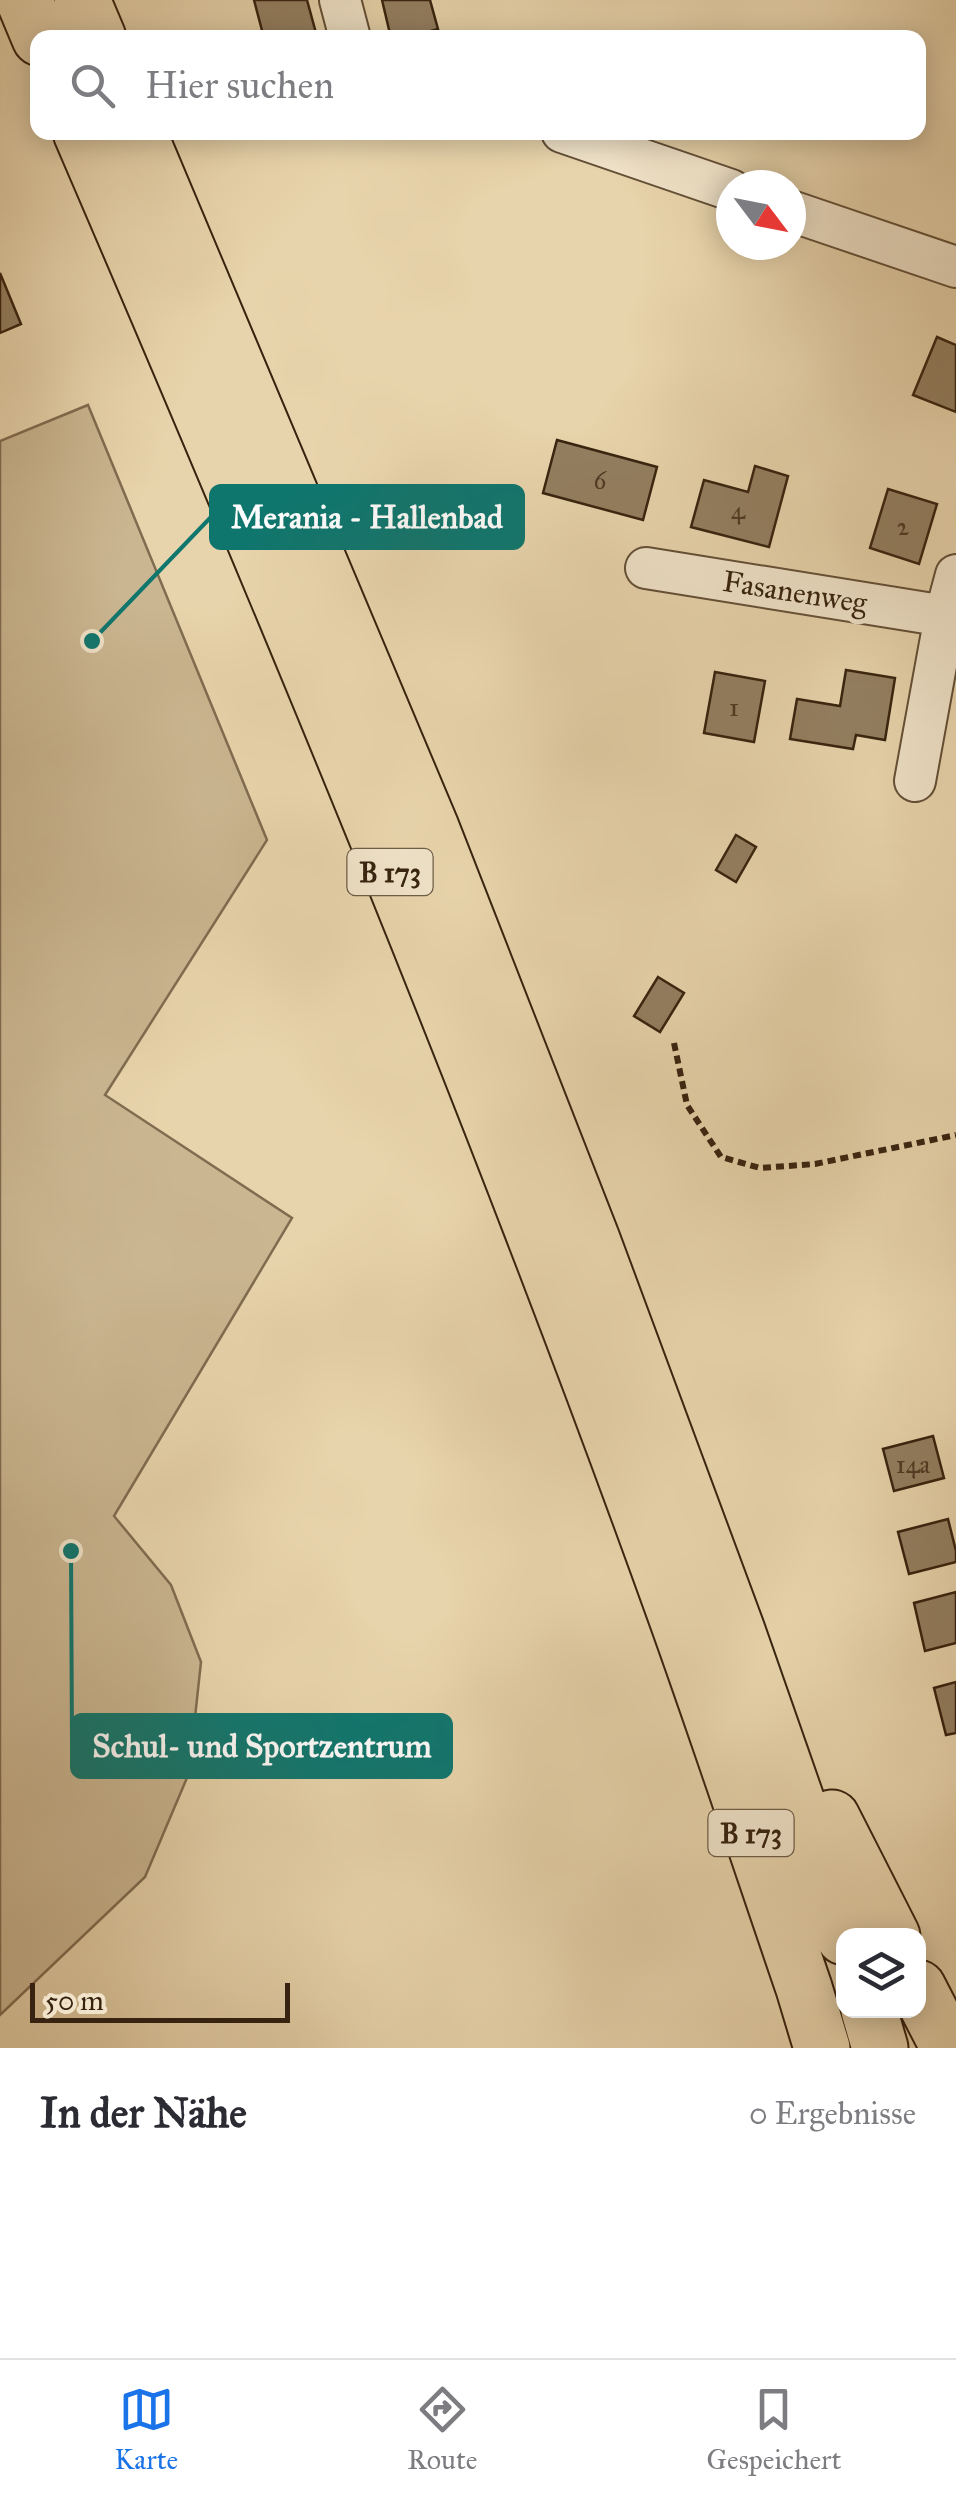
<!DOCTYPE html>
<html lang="de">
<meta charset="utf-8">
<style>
:root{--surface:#fff;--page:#f2f2f3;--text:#2b2b33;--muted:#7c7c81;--line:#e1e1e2;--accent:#1a73e8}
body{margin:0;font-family:"IM FELL Great Primer",serif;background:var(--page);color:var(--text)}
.controls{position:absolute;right:30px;bottom:30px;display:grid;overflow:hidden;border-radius:20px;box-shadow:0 5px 25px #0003}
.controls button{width:90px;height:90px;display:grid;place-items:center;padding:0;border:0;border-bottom:2px solid var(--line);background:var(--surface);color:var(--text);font:50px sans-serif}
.compass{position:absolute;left:716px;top:170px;width:90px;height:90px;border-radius:50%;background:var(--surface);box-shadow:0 5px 25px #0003;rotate:122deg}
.scale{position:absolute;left:30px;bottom:25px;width:260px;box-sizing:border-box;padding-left:10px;border:5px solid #37230f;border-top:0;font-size:28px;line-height:35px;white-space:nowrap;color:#37230f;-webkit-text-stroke:8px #f0e3c9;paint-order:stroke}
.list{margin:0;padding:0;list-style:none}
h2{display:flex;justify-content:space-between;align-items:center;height:130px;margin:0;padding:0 40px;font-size:42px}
h2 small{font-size:32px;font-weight:400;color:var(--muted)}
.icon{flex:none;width:55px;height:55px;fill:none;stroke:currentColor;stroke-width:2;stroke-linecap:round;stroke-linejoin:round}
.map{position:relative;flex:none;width:956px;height:2048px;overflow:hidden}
.search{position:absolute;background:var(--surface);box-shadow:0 5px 25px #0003;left:30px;right:30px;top:30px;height:110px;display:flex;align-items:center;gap:25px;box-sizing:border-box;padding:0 35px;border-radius:20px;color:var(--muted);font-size:38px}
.sheet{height:310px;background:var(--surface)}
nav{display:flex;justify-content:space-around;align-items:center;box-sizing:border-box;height:140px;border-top:2px solid var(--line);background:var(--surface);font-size:28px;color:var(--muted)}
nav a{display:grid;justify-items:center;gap:5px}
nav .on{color:var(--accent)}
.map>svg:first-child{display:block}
.green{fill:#cab691;stroke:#806c50;stroke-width:2.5}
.building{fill:#937f61;stroke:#37230f;stroke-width:2.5}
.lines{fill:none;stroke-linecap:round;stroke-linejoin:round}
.minor-casing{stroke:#634f36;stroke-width:44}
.highway-casing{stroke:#37230f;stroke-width:59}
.path{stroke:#37230f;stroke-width:6;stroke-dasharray:8 5;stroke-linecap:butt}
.minor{stroke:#f0e3c9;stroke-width:40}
.highway{stroke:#e8d4ac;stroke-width:55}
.labels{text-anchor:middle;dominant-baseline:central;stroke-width:10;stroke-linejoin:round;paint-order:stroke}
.number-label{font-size:25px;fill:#4e3a24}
.shield{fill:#f0e3c9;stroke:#6e5d47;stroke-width:2.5}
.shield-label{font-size:28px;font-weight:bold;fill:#37230f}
.street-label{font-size:30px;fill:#37230f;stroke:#f0e3c9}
.leader{fill:none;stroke:#0f766e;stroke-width:4}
.callout-dot{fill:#0f766e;stroke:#f0e3c9;stroke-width:4}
.callout{fill:#0f766e;stroke:#0f766e;stroke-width:4}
.callout-label{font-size:32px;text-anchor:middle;font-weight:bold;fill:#fff}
</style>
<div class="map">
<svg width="956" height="2048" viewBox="0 0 956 2048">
<rect width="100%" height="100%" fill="#e8d4ac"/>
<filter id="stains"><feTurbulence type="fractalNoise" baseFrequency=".002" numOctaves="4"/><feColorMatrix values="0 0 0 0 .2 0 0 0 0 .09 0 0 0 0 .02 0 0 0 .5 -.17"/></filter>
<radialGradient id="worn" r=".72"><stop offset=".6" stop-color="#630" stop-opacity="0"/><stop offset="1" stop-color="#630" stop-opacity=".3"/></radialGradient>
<path class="green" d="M88,405l179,435 -162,255 187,123 -178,298 57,69 30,77 -12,111 -44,104 -145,138v-1574z"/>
<path class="building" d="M254,0h53l9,33 -19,5h-33z
M382,0h48l8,29 -33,9h-14z
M0,273l21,51 -21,9z
M937,337l19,8v67l-43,-17z
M557,440l100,27 -14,53 -100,-27z
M755,466l33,10 -19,71 -78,-20 13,-47 44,12z
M888,489l49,15 -18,60 -49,-16z
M846,670l49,8 -10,62 -29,-5 -3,14 -63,-10 7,-40 43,7z
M715,672l50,9 -11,61 -50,-9z
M736,835l20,12 -20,35 -20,-12z
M658,977l26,16 -24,39 -26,-16z
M933,1436l11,42 -50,13 -11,-42z
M948,1519l8,32v11l-47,12 -11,-42z
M956,1592v51l-31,8 -11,-48z
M956,1682v51l-10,2 -12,-47z"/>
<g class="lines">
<defs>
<path id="minor" d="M340,0l10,38
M562,132l169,58
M791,211l165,56
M646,568l299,48
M915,781l30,-165 11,-41"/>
<path id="highway" d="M24,0l16,38
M82,0l16,38
M81,132c211,490 416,984 596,1486 44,123 85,247 127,370l18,60
M138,132l293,696 161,412 145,391 107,306
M832,1818l60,118
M918,1988l31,60
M869,2010l11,38"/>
</defs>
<use href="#minor" class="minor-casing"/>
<use href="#highway" class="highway-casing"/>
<path class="path" d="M674,1043l13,62 34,52 39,11 55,-4 141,-29"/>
<use href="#minor" class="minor"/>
<use href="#highway" class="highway"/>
</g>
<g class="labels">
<g class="number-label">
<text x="600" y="480">6</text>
<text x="738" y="510">4</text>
<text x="903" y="526">2</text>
<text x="734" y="707">1</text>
<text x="913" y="1464">14a</text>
</g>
<g class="shield">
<rect x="347.5" y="849" width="85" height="46" rx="8"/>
<rect x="708.5" y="1810" width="85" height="46" rx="8"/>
</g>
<g class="shield-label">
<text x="390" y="872">B 173</text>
<text x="751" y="1833">B 173</text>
</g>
<g class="street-label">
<text transform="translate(795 592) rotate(9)">Fasanenweg</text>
</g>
</g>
<path class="leader" d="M92 641L211 517M71 1551L72 1746"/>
<g class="callout-dot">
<circle cx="92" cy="641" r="10"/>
<circle cx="71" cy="1551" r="10"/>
</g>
<g class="callout">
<rect x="211" y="486" width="312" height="62" rx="10"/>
<rect x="72" y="1715" width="379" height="62" rx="10"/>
</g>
<g class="callout-label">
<text x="367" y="528">Merania - Hallenbad</text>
<text x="262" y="1757">Schul- und Sportzentrum</text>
</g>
<rect width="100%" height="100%" filter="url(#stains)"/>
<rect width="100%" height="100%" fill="url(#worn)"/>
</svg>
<div class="controls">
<button><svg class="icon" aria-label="layers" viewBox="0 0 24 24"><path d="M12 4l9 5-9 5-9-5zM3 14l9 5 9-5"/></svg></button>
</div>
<svg class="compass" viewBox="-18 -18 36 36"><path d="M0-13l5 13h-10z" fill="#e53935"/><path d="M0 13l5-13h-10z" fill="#7c7c81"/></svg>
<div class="scale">50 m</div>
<div class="search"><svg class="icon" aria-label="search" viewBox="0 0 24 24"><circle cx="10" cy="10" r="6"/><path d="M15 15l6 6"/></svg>Hier suchen</div>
</div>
<section class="sheet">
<h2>In der Nähe<small>0 Ergebnisse</small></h2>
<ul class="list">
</ul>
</section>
<nav>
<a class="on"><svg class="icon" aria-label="map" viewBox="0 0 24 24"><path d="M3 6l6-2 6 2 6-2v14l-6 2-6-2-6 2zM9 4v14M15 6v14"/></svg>Karte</a>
<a><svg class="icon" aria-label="directions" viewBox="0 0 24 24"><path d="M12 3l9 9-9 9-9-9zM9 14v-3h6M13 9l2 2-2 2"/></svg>Route</a>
<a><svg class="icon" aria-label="saved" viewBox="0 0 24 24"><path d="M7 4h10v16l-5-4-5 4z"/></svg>Gespeichert</a>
</nav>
